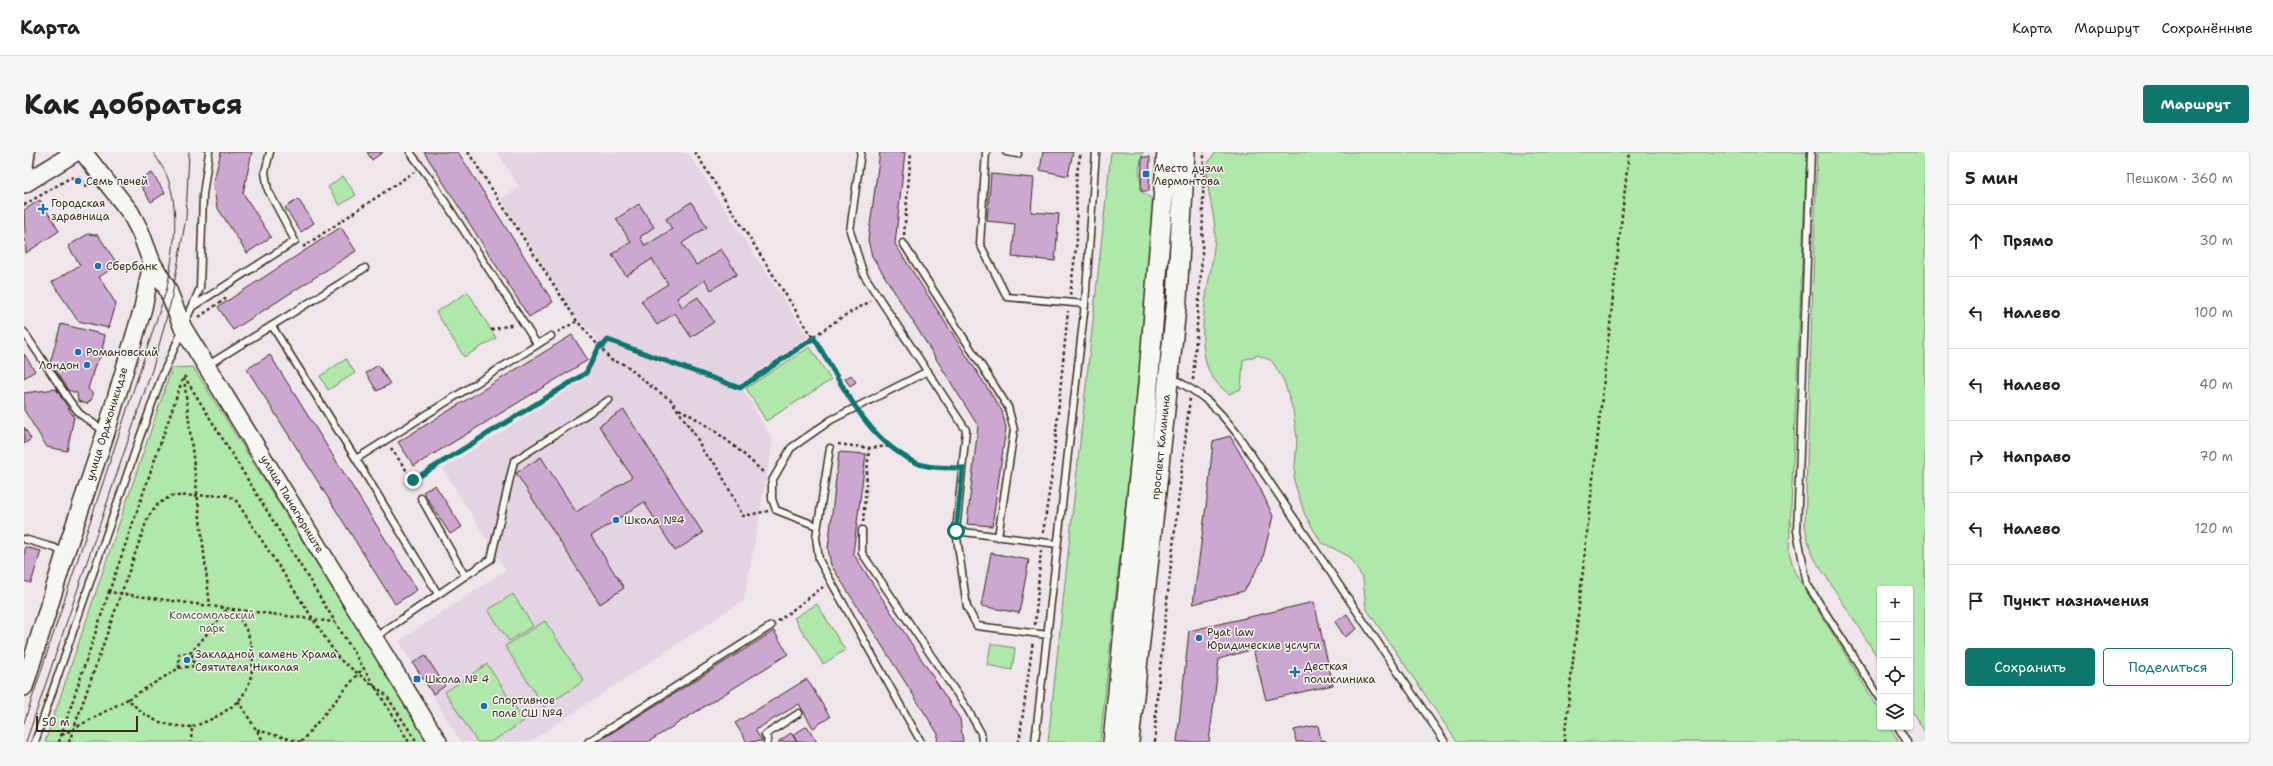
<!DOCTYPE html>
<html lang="ru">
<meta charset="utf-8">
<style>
:root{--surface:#fff;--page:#f6f6f6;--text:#202124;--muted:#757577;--line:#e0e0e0;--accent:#0f766e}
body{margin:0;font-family:"Shantell Sans",sans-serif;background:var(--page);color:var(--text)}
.controls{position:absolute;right:12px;bottom:12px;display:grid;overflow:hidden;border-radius:4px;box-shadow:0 1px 3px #0004}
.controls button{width:36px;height:36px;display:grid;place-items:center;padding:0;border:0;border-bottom:1px solid var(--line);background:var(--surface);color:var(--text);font:20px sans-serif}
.scale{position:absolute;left:12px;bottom:10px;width:102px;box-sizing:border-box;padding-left:4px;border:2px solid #3b2a1e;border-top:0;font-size:11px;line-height:14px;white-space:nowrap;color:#3b2a1e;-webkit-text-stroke:3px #f6f6f2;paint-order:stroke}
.stop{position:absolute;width:12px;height:12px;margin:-9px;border:3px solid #0f766e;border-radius:50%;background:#fff}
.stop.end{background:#0f766e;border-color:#fff;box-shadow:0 1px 4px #0008}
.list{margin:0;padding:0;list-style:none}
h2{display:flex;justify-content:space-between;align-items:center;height:52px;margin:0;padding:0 16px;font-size:17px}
h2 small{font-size:13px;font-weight:400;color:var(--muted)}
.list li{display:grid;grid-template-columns:26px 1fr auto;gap:12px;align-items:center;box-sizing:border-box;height:72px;padding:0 16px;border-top:1px solid var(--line)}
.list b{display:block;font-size:15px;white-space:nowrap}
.list em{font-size:13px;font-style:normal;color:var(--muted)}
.actions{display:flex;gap:8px;padding:12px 16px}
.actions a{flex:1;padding:9px 0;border:1px solid var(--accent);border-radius:4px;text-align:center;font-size:14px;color:var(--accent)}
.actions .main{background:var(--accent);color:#fff}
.icon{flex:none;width:22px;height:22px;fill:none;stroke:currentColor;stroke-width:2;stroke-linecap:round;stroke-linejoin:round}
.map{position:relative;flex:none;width:1901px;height:590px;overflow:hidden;border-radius:4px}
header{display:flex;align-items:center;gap:24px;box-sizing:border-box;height:56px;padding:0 20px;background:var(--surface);border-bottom:1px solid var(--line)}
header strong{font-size:19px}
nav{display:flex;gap:22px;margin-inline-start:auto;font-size:14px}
.intro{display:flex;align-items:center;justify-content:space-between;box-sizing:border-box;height:96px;padding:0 24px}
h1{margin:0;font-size:28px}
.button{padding:10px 18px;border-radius:4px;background:var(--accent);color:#fff;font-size:14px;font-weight:700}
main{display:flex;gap:24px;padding:0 24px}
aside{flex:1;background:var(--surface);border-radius:4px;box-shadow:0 1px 3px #0004}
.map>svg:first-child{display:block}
.built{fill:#e4d3e3}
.green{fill:#b0e7aa;stroke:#768864}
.building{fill:#cca8d1;stroke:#3b2a1e}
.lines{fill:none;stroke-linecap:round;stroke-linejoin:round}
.lane-casing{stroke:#3b2a1e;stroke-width:9}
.secondary-casing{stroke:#3b2a1e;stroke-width:20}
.primary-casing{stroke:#3b2a1e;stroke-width:22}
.path{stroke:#3b2a1e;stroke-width:2.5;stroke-dasharray:3 3;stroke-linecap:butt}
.lane{stroke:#f6f6f2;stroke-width:6}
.secondary{stroke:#f6f6f2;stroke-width:17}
.primary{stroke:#f6f6f2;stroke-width:19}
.tram{stroke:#3b2a1e;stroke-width:1}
.route{stroke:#0f766e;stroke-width:5}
.poi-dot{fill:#1f6fb2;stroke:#f6f6f2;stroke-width:1.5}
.labels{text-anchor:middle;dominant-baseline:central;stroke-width:3;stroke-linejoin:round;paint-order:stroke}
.poi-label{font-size:11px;fill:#3b2a1e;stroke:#f6f6f2;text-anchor:start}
.street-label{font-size:11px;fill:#3b2a1e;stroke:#f6f6f2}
.park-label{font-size:11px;fill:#585941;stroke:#f6f6f2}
</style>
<header>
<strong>Карта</strong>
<nav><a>Карта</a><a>Маршрут</a><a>Сохранённые</a></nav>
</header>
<div class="intro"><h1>Как добраться</h1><a class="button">Маршрут</a></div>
<main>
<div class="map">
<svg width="1901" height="590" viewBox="0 0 1901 590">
<rect width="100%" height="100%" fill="#eee6eb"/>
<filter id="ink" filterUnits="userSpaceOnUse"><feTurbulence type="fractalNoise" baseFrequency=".025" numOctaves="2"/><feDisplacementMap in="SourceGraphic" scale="8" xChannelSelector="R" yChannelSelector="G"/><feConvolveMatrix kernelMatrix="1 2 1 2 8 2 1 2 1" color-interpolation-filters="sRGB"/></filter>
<g filter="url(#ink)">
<path class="built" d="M473,0h185l7,2 119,183 -68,47 33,56 -29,160 -215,142h-68l-62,-101 107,-71 -63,-101 141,-89 18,-36 -29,-31 -72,-114 18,-12z"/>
<path class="green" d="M1087,0h32l-4,17 3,23 10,7 3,31 -55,512h-52z
M1192,0h591l-18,399 5,20 86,140v16h10l9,15h-442l-91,-134 -3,-29 -13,-22 -29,-15 -16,-27 -11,-34 3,-43 -4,-28 -9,-29 -12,-20 -14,-6 -15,5 -2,29 -12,5c-10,-8 -18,-16 -22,-28 -12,-40 5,-89 8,-128 2,-21 -11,-50 -7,-73 0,-4 5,-9 8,-13z
M1793,0h108v580l-15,-23v-120h-30v72l-69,-108 -6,-27z
M319,24l13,19 -16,10 -12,-18z
M444,140l28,46 -32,19 -28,-45z
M786,195l21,33 -65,41 -20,-33z
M322,207l9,14 -27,17 -8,-14z
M169,215l236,375h-384l127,-374z
M489,442l20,32 -24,15 -21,-31z
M793,452l28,46 -22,14 -29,-46z
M521,469l39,60 -40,26 -39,-61z
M967,492l24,4 -3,22 -25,-5z
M463,512l37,57 -33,21h-14l-32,-50z"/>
<path class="building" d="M197,0h31l-9,41 28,44 -24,16 -30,-46 -4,-23z
M343,0h16l-11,8z
M400,0h34l95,150 -24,15z
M856,0h25l-10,92 107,167 4,17 -14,98 -25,-2 11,-98 -106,-170 -4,-16z
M1019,0h30l-5,24 -28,-6z
M1118,5h8l-1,34h-8z
M128,21l13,20 -14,9 -13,-21z
M967,22l43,4 -3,34 28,2 -4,47 -43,-4 3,-33 -28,-3z
M54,26l3,5 -4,2 -3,-4z
M274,47l16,24 -13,9 -16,-24z
M16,48l19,31 -33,22 -2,-43z
M667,50l16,25 -25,16 14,22 25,-16 16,25 -26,16 -6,-10 -28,18 5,9 16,-10 16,25 -23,15 -16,-24 -18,12 -16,-24 27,-17 -16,-25 -26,17 -14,-22 19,-12 -15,-23 23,-15 15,23 -14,10 5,9 27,-17 -6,-10z
M317,75l15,24 -123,79 -15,-23z
M64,82l10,1 20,30 -19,12 17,27 -7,24 -31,-7 -26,-39 28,-17 -12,-19z
M37,172l44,11 -4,21 -6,9 -7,24 4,4v6l-5,5 -9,-3 -1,-8 -9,-3 -18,-27z
M548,183l16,25 -174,106 -16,-24z
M0,202l11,17 -11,7z
M246,203l147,235 -22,14 -148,-235z
M354,213l12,19 -13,7 -11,-18z
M827,223l5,7 -6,4 -5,-7z
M32,237l18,28 -7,34 -20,-4 -23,-37v-17z
M600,258l79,123 -28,18 -31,-49 -53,34 33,52 -24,16 -84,-131 25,-16 35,55 56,-35 -33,-51z
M0,275l7,12 -7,5z
M1206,284l29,50 14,30 -11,45 -18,30 -51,13 16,-120 4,-43z
M815,300l27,2 -13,99 107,166 3,23h-26l1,-8 -107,-169 -3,-16z
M411,333l27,42 -12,7 -27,-42z
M1,395l16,4 -10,32 -7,-2z
M967,401l38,7 -10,53 -38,-7z
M1290,450l19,83 -67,15 -13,-51 -34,10 -10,83h-32l12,-111z
M1323,462l10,15 -12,8 -10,-15z
M750,479l14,23 -140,88h-51z
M401,503l20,31 -12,8 -20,-31z
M783,527l23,38 -17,11 -14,-24 -44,26 7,11 -15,1 -12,-19z
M1294,573l3,16 4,-1 1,2h-30l-2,-12z
M783,574l10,16h-20l-4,-7z
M767,581l6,9h-19z"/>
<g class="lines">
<defs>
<path id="lane" d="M386,0l23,31 104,161
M837,0l-11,79 14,44 102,155 -10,101 11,76 10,19 71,9
M962,0l-6,92 27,53 78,7
M982,0l12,2
M1787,0l-14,379 10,53 73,114
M879,91l105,164 6,23 -16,107
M168,155l8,-19 3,-93 6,-43
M161,170l7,-15 103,-66 -27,-51 -3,-18 5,-20
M248,174l84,133 82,135
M0,180l45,68 11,14 24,17
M184,213l157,-97
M1146,225c34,18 45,28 68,58l207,307
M806,296l-14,89 3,23 102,182
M332,307l195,-123
M793,374l-41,-16 -4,-11v-18l19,-33 40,-28 97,-49
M838,378v23l106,157 13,23 1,9
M932,379l101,13
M0,387l31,9 8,5
M441,424l26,-17 23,-98 95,-61
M350,486l91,-62 -44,-78
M1874,575l9,15
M11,590l105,-305 22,-61 20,-45
M564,590l183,-116
M743,590l1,-2 -3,-5 34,-22
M1011,590l50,-438 11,-152"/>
<path id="secondary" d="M0,16l2,-16
M0,32l52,-32
M128,111l15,25 16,40 255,414
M0,535l41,-133 41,-122 37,-124 9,-45 -12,-32 -10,-19 -47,-60"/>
<path id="primary" d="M1089,590l36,-368 18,-222
M1105,590l48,-443 8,-147"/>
</defs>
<use href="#lane" class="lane-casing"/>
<use href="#secondary" class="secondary-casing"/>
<use href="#primary" class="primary-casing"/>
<path class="path" d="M444,0l109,169 34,39 15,5 23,20 22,15 26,38 7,15 13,13 26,50 25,-5
M671,0l157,247
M0,53l46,-27 9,-1 10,12
M880,83l7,-83
M279,95l111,-75
M1046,143l7,-55 -1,-63 5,-25
M175,165l29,-20
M467,178l23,-6
M534,180l19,-11
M578,195l6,-7 131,48 103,-71 29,-16
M160,224l225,366
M160,226l26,228 22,3c4,6 9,11 12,17 13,22 12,58 -7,76 -13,12 -28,19 -45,25l-1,15
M1169,228l9,-123 2,-105
M655,257c33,17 60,40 86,65
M837,262c13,20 33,39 56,49 10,5 26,4 37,4
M814,292l31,4 21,-2
M367,296l22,32 173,-107 14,-28
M839,370l6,-74
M1019,381l9,-60 16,-162
M85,440l74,-214
M208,457l102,13
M754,469l45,-34
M1011,473l6,-75
M155,516l15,-2 -2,-13
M104,547l51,-31v-14l13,-2 36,-44
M214,549l26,41
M233,578l43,12
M38,583l66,-36c20,22 35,27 64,28
M35,590l50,-150 101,14
M45,590l79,-225 10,-13 13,-8 55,-1 9,4 104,160 47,36 31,47
M277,590l62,-74
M995,590l14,-101
M1131,590l1,-35 15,-143 19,-166
M1540,590l65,-590"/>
<use href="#lane" class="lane"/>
<use href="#secondary" class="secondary"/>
<use href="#primary" class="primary"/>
<path class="tram" d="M0,571l143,-435c6,-35 13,-71 2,-106 -3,-11 -10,-20 -16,-30
M2,590l127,-375 18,-66 15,-83 3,-66"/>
</g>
</g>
<g class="lines" filter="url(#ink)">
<path class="route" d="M389,328l173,-107 14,-28 2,2 6,-7 132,48 74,-50c28,45 52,103 103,125 13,6 32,4 46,5l-7,63"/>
</g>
<g class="poi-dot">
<rect x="1118" y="18" width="8" height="8" rx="2"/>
<circle cx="54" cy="29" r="4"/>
<path d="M17 51h4v4h4v4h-4v4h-4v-4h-4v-4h4z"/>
<circle cx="74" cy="114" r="4"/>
<circle cx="54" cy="200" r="4"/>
<circle cx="63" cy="213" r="4"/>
<circle cx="592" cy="368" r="4"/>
<circle cx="1175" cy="486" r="4"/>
<circle cx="163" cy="508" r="4"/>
<path d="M1269 514h4v4h4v4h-4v4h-4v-4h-4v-4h4z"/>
<rect x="389" y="523" width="8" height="8" rx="2"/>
<circle cx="460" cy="554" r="4"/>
</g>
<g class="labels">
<g class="poi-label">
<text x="1130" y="16">Место дуэли<tspan x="1130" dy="13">Лермонтова</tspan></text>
<text x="62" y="29">Семь печей</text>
<text x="27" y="51">Городская<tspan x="27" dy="13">здравница</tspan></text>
<text x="82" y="114">Сбербанк</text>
<text x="62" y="200">Романовский</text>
<text x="55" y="213" text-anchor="end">Лондон</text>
<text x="600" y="368">Школа №4</text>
<text x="1183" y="480">Pyat law<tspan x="1183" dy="13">Юридические услуги</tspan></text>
<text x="171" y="502">Закладной камень Храма<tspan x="171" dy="13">Святителя Николая</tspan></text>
<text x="1280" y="514">Десткая<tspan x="1280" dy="13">поликлиника</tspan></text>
<text x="401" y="527">Школа № 4</text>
<text x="468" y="548">Спортивное<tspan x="468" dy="13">поле СШ №4</tspan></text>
</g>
<g class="street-label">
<text transform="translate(83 272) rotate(-73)">улица Орджоникидзе</text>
<text transform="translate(1137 295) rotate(-84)">проспект Калинина</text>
<text transform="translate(268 352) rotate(59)">улица Панагюриште</text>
</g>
<g class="park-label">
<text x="188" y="463">Комсомольский<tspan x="188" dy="13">парк</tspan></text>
</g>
</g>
</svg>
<div class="controls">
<button>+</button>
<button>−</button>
<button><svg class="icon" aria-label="locate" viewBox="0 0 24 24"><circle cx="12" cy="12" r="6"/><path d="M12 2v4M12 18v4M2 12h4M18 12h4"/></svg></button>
<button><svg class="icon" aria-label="layers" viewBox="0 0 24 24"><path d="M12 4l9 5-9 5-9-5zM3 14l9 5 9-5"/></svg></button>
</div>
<div class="scale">50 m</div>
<div class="stop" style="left:932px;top:379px"></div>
<div class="stop end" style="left:389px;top:328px"></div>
</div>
<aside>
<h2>5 мин<small>Пешком · 360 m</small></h2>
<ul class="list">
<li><svg class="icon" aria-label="ahead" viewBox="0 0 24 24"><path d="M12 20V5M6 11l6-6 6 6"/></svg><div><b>Прямо</b></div><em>30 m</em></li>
<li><svg class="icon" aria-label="left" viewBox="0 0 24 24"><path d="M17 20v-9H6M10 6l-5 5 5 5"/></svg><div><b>Налево</b></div><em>100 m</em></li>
<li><svg class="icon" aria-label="left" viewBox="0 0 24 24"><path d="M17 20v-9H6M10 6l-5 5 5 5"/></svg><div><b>Налево</b></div><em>40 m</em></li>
<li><svg class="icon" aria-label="right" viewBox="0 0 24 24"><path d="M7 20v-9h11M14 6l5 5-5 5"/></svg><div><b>Направо</b></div><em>70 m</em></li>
<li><svg class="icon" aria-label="left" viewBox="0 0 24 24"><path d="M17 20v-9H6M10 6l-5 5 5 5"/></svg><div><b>Налево</b></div><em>120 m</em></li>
<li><svg class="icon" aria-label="arrive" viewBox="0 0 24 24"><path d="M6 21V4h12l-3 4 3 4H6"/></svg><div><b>Пункт назначения</b></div></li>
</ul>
<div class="actions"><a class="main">Сохранить</a><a>Поделиться</a></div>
</aside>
</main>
